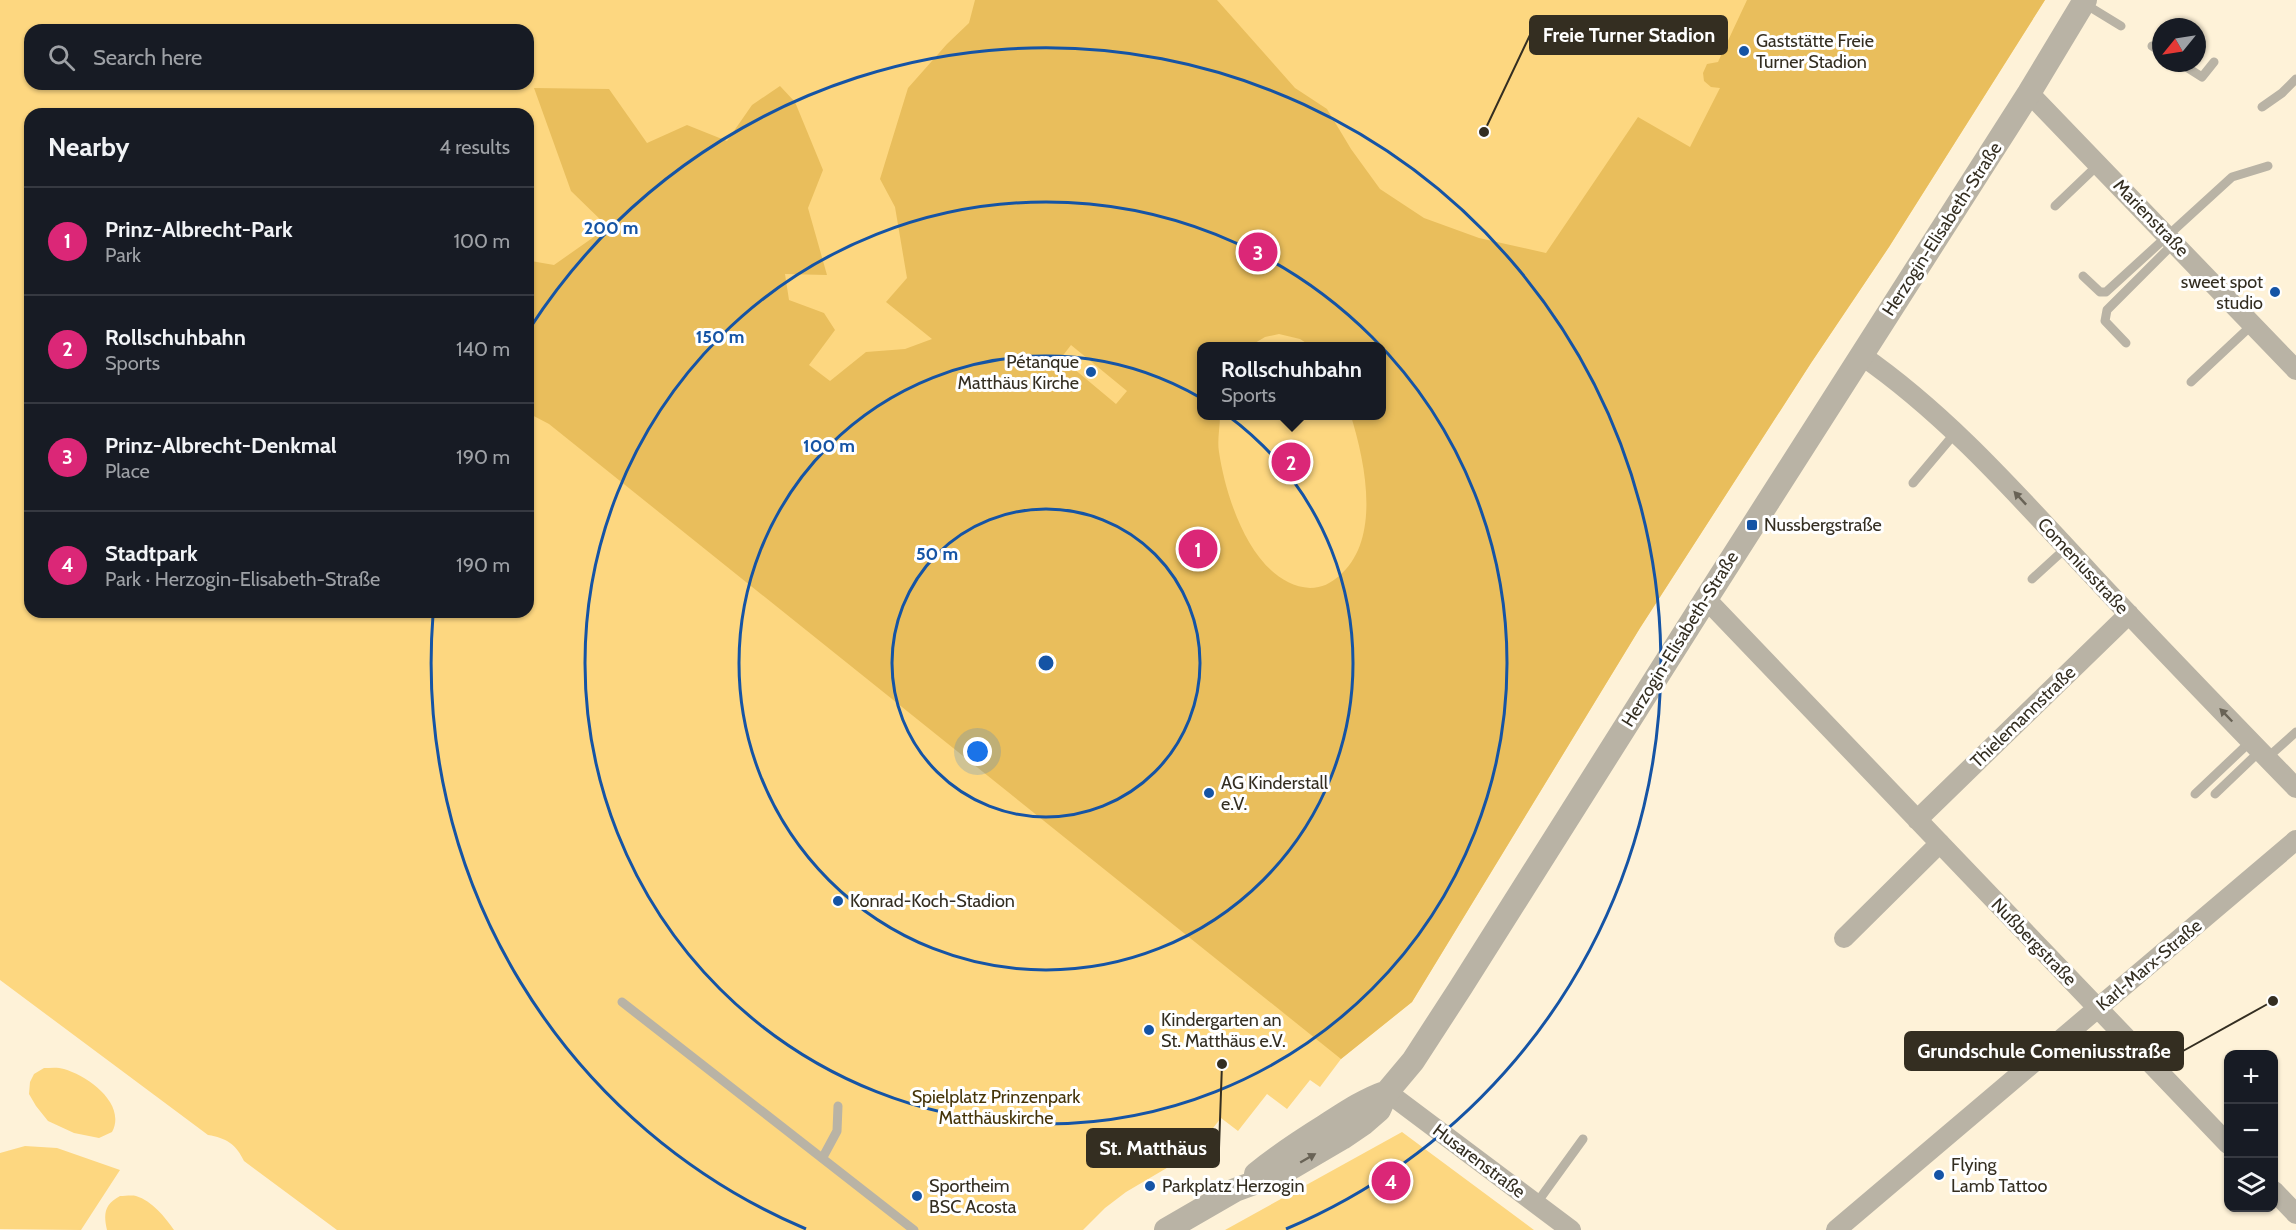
<!DOCTYPE html>
<meta charset="utf-8">
<style>
:root{--surface:#171b24;--page:#242831;--text:#f1f3f6;--muted:#9ea1a6;--line:#363941;--accent:#db2777}
body{margin:0;font-family:Cabin,sans-serif;background:var(--page);color:var(--text)}
.controls{position:absolute;right:18px;bottom:18px;display:grid;overflow:hidden;border-radius:12px;box-shadow:0 2px 4px #0004}
.controls button{width:54px;height:54px;display:grid;place-items:center;padding:0;border:0;border-bottom:2px solid var(--line);background:var(--surface);color:var(--text);font:30px sans-serif}
.compass{position:absolute;left:2152px;top:18px;width:54px;height:54px;border-radius:50%;background:var(--surface);box-shadow:0 2px 4px #0004;rotate:240deg}
.you{position:absolute;left:978px;top:752px;width:21px;height:21px;margin:-15px;border:4px solid #fff;border-radius:50%;background:#1a73e8;box-shadow:0 0 0 9px #1a73e833}
.badge{display:grid;place-items:center;width:39px;height:39px;border-radius:50%;background:var(--accent);color:#fff;font-size:20px;font-weight:700}
.pin{position:absolute;translate:-50% -50%;border:3px solid #fff;box-shadow:0 2px 6px #0006}
.popup{position:absolute;left:1197px;top:342px;width:189px;height:78px;box-sizing:border-box;display:grid;place-content:center;border-radius:12px;background:var(--surface);filter:drop-shadow(0 2px 4px #0005);font-size:20px;white-space:nowrap;color:var(--muted)}
.popup b{font-size:22px;color:var(--text)}
.popup::after{content:'';position:absolute;left:50%;top:100%;margin-left:-12px;border:12px solid transparent;border-top-color:var(--surface)}
.list{margin:0;padding:0;list-style:none}
h2{display:flex;justify-content:space-between;align-items:center;height:78px;margin:0;padding:0 24px;font-size:26px}
h2 small{font-size:20px;font-weight:400;color:var(--muted)}
.list li{display:grid;grid-template-columns:39px 1fr auto;gap:18px;align-items:center;box-sizing:border-box;height:108px;padding:0 24px;border-top:2px solid var(--line)}
.list b{display:block;font-size:22px;white-space:nowrap}
.list p{margin:0;font-size:20px;white-space:nowrap;color:var(--muted)}
.list em{font-size:20px;font-style:normal;color:var(--muted)}
.icon{flex:none;width:33px;height:33px;fill:none;stroke:currentColor;stroke-width:2;stroke-linecap:round;stroke-linejoin:round}
.map{position:relative;flex:none;width:2296px;height:1230px;overflow:hidden}
.search{position:absolute;background:var(--surface);box-shadow:0 2px 4px #0004;left:24px;top:24px;width:510px;height:66px;display:flex;align-items:center;gap:15px;box-sizing:border-box;padding:0 21px;border-radius:18px;color:var(--muted);font-size:22px}
.panel{position:absolute;background:var(--surface);box-shadow:0 2px 4px #0004;left:24px;top:108px;width:510px;height:510px;border-radius:18px}
.map>svg:first-child{display:block}
.green{fill:#fdd780;fill-rule:evenodd}
.forest{fill:#e9be5c;fill-rule:evenodd}
.lines{fill:none;stroke-linecap:round;stroke-linejoin:round}
.service{stroke:#b9b3a5;stroke-width:9}
.minor{stroke:#b9b3a5;stroke-width:20}
.tertiary{stroke:#b9b3a5;stroke-width:24}
.oneway{fill:#696356}
.ring{fill:none;stroke:#1554a5;stroke-width:3}
.poi-dot{fill:#1554a5;stroke:#fff;stroke-width:2}
.labels{text-anchor:middle;dominant-baseline:central;stroke-width:6;stroke-linejoin:round;paint-order:stroke}
.poi-label{font-size:18px;fill:#342e21;stroke:#fff;text-anchor:start}
.street-label{font-size:18px;fill:#342e21;stroke:#fff}
.park-label{font-size:18px;fill:#453408;stroke:#fff}
.centre{fill:#1554a5;stroke:#fff;stroke-width:3}
.ring-label{font-size:18px;text-anchor:middle;font-weight:bold;fill:#1554a5;stroke:#fff;stroke-width:6;stroke-linejoin:round;paint-order:stroke}
.leader{fill:none;stroke:#342e21;stroke-width:2}
.callout-dot{fill:#342e21;stroke:#fff;stroke-width:2}
.callout{fill:#342e21;stroke:#342e21;stroke-width:2}
.callout-label{font-size:20px;text-anchor:middle;font-weight:bold;fill:#fff}
</style>
<div class="map">
<svg width="2296" height="1230" viewBox="0 0 2296 1230">
<rect width="100%" height="100%" fill="#fef2d8"/>
<path class="green" d="M0,0h2045l-156,247 -78,116 -171,265 -228,374 -71,57 -21,28 -10,-7 -23,29 -20,-15 -29,37 -17,-13 -27,34 -68,40 -21,16 -22,22h-746l-93,-69c-8,-17 -18,-23 -36,-26l-208,-155zM30,30h498v54h-498zM30,114h498v498h-498zM1201,346h180v70h-180z
M44,1068c6,0 14,-1 20,1 24,7 63,35 48,63l-13,6 -25,-5 -26,-12 -12,-15 -7,-12 1,-12 4,-8z
M1402,1132l132,98h-309z
M25,1146l32,2 63,22 -39,60 -81,-1v-76z
M120,1196c5,0 12,-1 16,0 16,5 29,21 38,34h-67c-4,-17 -2,-26 13,-34z"/>
<path class="forest" d="M975,0h242l78,88 32,21 24,40 29,40 44,29 55,20 67,15 92,-136 52,30 30,-59 -9,-1 -7,-6 -1,-8 4,-9 11,-2 29,-62h298l-156,247 -78,116 -171,265 -228,374 -71,57 -792,-635 -21,-11v-157l3,5 23,4 54,-38 -37,-36 -37,-103 75,1 38,54 40,-18 40,16 25,-36 28,-19 15,16 28,68 -15,38 19,67 -42,-1 4,26 35,13 11,17 -26,35 21,16 36,-29 39,-3 27,-10 -46,-37 21,-24 -12,-71 -15,-28 28,-91 39,-44 22,-21zM1279,334l21,5 11,7h70v70h-30c14,46 31,124 -12,160 -8,7 -17,12 -29,12 -57,-4 -84,-89 -91,-136 -2,-11 1,-25 1,-36h-19v-70h49l15,-9zM1071,345l56,46 -11,13 -55,-46z"/>
<g class="lines">
<path class="service" d="M2085,4l36,22
M2152,46l9,6
M2180,63l22,14 12,-15
M2262,107l20,-14 14,-14
M2055,206l44,-42
M2083,276l17,16h6l126,-115 36,-11
M2126,343l-21,-22 2,-11 68,-68
M2191,382l62,-58
M1913,483l43,-51
M2032,579l34,-31
M2267,758l29,-26
M2195,794l56,-53
M2215,794l45,-43
M622,1002l292,228
M823,1157l14,-26 1,-25
M1536,1204l47,-65"/>
<path class="minor" d="M2029,93l267,277
M1861,355c88,61 158,142 230,219 67,72 136,143 205,214
M1706,599l522,545
M1917,820l212,-206
M1844,938l96,-95
M1387,1092l184,138
M2274,1191l22,23
M1836,1230l460,-390"/>
<path class="tertiary" d="M1256,1174c22,-18 45,-33 69,-48 20,-13 39,-26 62,-34
M1166,1230l69,-40 49,-18 58,-34 22,-15 15,-13 8,-18 26,-31 48,-74 245,-388 323,-506 56,-93"/>
</g>
<defs><path id="oneway-solid" d="M-6-.8H1V-3.2L6.5 0L1 3.2V.8H-6Z" transform="scale(1.5)"/></defs>
<g class="oneway">
<use href="#oneway-solid" transform="translate(2020 498) rotate(-133)"/>
<use href="#oneway-solid" transform="translate(2226 715) rotate(-134)"/>
<use href="#oneway-solid" transform="translate(1308 1158) rotate(-30)"/>
</g>
<g class="ring">
<circle cx="1046" cy="663" r="154"/>
<circle cx="1046" cy="663" r="307"/>
<circle cx="1046" cy="663" r="461"/>
<path d="M806 1229A615 615 0 0 1 433 615M530 328A615 615 0 1 1 1286 1229"/>
</g>
<g class="poi-dot">
<circle cx="1744" cy="51" r="6"/>
<circle cx="2275" cy="292" r="6"/>
<circle cx="1091" cy="372" r="6"/>
<rect x="1746" y="519" width="12" height="12" rx="3"/>
<circle cx="1209" cy="793" r="6"/>
<circle cx="838" cy="901" r="6"/>
<circle cx="1149" cy="1030" r="6"/>
<circle cx="1939" cy="1175" r="6"/>
<circle cx="1150" cy="1186" r="6"/>
<circle cx="917" cy="1196" r="6"/>
</g>
<g class="labels">
<g class="poi-label">
<text x="1756" y="41">Gaststätte Freie<tspan x="1756" dy="21">Turner Stadion</tspan></text>
<text x="2263" y="282" text-anchor="end">sweet spot<tspan x="2263" dy="21">studio</tspan></text>
<text x="1079" y="362" text-anchor="end">Pétanque<tspan x="1079" dy="21">Matthäus Kirche</tspan></text>
<text x="1764" y="525">Nussbergstraße</text>
<text x="1221" y="783">AG Kinderstall<tspan x="1221" dy="21">e.V.</tspan></text>
<text x="850" y="901">Konrad-Koch-Stadion</text>
<text x="1161" y="1020">Kindergarten an<tspan x="1161" dy="21">St. Matthäus e.V.</tspan></text>
<text x="1951" y="1165">Flying<tspan x="1951" dy="21">Lamb Tattoo</tspan></text>
<text x="929" y="1186">Sportheim<tspan x="929" dy="21">BSC Acosta</tspan></text>
<text x="1162" y="1186">Parkplatz Herzogin</text>
</g>
<g class="street-label">
<text transform="translate(2151 218) rotate(46)">Marienstraße</text>
<text transform="translate(1942 229) rotate(-57)">Herzogin-Elisabeth-Straße</text>
<text transform="translate(2083 566) rotate(47)">Comeniusstraße</text>
<text transform="translate(1680 639) rotate(-58)">Herzogin-Elisabeth-Straße</text>
<text transform="translate(2023 717) rotate(-44)">Thielemannstraße</text>
<text transform="translate(2034 942) rotate(46)">Nußbergstraße</text>
<text transform="translate(2149 965) rotate(-40)">Karl-Marx-Straße</text>
<text transform="translate(1479 1161) rotate(37)">Husarenstraße</text>
</g>
<g class="park-label">
<text x="996" y="1097">Spielplatz Prinzenpark<tspan x="996" dy="21">Matthäuskirche</tspan></text>
</g>
</g>
<circle cx="1046" cy="663" r="9" class="centre"/>
<g class="ring-label">
<text x="611" y="234">200 m</text>
<text x="720" y="343">150 m</text>
<text x="829" y="452">100 m</text>
<text x="937" y="560">50 m</text>
</g>
<path class="leader" d="M1484 132L1530 35M2273 1001L2183 1051M1222 1064L1219 1148"/>
<g class="callout-dot">
<circle cx="1484" cy="132" r="6"/>
<circle cx="2273" cy="1001" r="6"/>
<circle cx="1222" cy="1064" r="6"/>
</g>
<g class="callout">
<rect x="1530" y="16" width="197" height="38" rx="6"/>
<rect x="1905" y="1032" width="278" height="38" rx="6"/>
<rect x="1087" y="1129" width="132" height="38" rx="6"/>
</g>
<g class="callout-label">
<text x="1629" y="42">Freie Turner Stadion</text>
<text x="2044" y="1058">Grundschule Comeniusstraße</text>
<text x="1153" y="1155">St. Matthäus</text>
</g>
</svg>
<div class="controls">
<button>+</button>
<button>−</button>
<button><svg class="icon" aria-label="layers" viewBox="0 0 24 24"><path d="M12 4l9 5-9 5-9-5zM3 14l9 5 9-5"/></svg></button>
</div>
<svg class="compass" viewBox="-18 -18 36 36"><path d="M0-13l5 13h-10z" fill="#e53935"/><path d="M0 13l5-13h-10z" fill="#9ea1a6"/></svg>
<div class="you"></div>
<div class="pin badge" style="left:1198px;top:549px">1</div>
<div class="pin badge" style="left:1291px;top:462px">2</div>
<div class="popup"><b>Rollschuhbahn</b>Sports</div>
<div class="pin badge" style="left:1258px;top:252px">3</div>
<div class="pin badge" style="left:1391px;top:1181px">4</div>
<div class="search"><svg class="icon" aria-label="search" viewBox="0 0 24 24"><circle cx="10" cy="10" r="6"/><path d="M15 15l6 6"/></svg>Search here</div>
<section class="panel">
<h2>Nearby<small>4 results</small></h2>
<ul class="list">
<li><span class="badge">1</span><div><b>Prinz-Albrecht-Park</b><p>Park</p></div><em>100 m</em></li>
<li><span class="badge">2</span><div><b>Rollschuhbahn</b><p>Sports</p></div><em>140 m</em></li>
<li><span class="badge">3</span><div><b>Prinz-Albrecht-Denkmal</b><p>Place</p></div><em>190 m</em></li>
<li><span class="badge">4</span><div><b>Stadtpark</b><p>Park · Herzogin-Elisabeth-Straße</p></div><em>190 m</em></li>
</ul>
</section>
</div>
